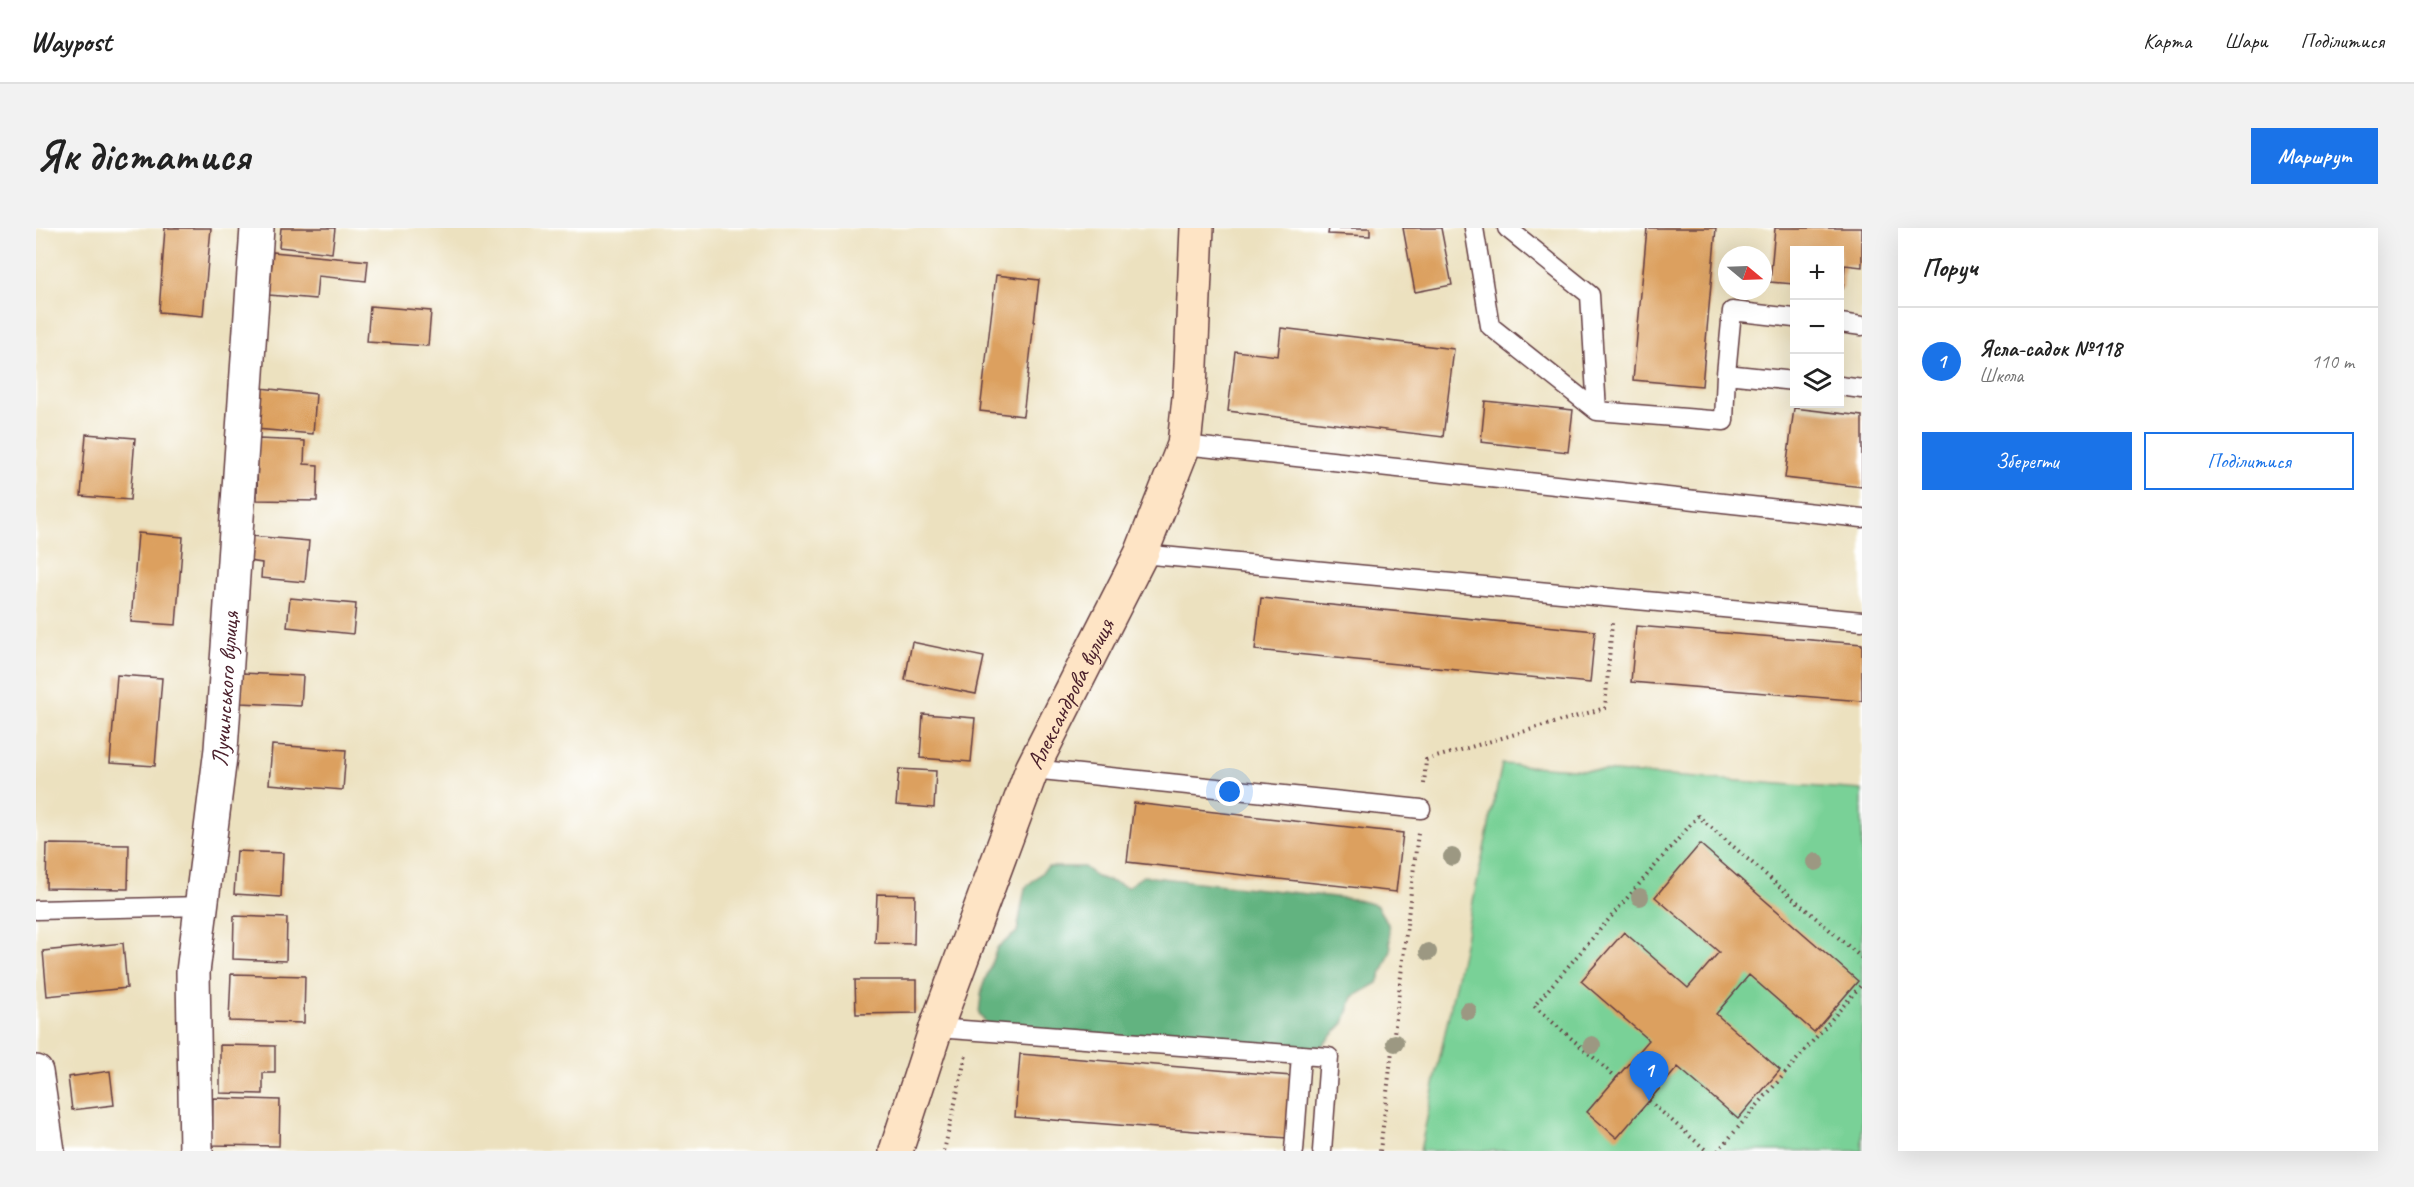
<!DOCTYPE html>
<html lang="uk">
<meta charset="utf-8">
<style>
:root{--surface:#fff;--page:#f2f2f2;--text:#222;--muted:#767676;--line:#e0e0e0;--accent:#1a73e8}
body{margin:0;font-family:Caveat,sans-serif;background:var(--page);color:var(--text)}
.controls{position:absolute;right:18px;top:18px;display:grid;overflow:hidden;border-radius:0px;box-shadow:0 6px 24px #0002}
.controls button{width:54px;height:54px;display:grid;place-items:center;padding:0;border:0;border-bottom:2px solid var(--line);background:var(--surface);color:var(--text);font:30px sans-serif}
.compass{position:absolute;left:1682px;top:18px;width:54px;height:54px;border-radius:50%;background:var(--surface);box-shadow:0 6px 24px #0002;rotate:109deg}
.you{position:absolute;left:1194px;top:564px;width:21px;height:21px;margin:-15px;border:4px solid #fff;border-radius:50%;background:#1a73e8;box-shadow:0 0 0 9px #1a73e833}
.badge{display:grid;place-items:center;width:39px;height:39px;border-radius:50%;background:var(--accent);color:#fff;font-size:20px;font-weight:700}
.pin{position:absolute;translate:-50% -50px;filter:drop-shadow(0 2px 3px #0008)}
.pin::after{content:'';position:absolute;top:32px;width:21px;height:18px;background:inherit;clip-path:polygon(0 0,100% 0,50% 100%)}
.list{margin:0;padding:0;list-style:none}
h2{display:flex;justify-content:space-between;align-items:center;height:78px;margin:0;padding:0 24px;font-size:26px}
h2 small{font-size:20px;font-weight:400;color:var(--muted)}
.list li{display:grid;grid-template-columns:39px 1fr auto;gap:18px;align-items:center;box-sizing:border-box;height:108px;padding:0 24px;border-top:2px solid var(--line)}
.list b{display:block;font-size:22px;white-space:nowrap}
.list p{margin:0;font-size:20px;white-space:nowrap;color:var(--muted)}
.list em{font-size:20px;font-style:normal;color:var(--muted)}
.actions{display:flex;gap:12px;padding:18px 24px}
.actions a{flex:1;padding:14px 0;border:2px solid var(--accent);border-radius:0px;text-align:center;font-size:21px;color:var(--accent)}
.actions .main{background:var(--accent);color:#fff}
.icon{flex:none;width:33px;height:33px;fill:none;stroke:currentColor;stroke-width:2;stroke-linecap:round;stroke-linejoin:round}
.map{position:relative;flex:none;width:1826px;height:923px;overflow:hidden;border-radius:0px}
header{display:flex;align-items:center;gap:36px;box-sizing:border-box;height:84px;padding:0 30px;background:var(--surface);border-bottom:2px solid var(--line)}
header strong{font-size:28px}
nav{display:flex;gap:33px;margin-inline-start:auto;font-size:21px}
.intro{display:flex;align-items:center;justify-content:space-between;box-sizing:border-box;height:144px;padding:0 36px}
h1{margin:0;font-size:42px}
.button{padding:15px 27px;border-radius:0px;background:var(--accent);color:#fff;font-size:21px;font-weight:700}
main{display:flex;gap:36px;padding:0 36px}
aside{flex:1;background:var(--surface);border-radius:0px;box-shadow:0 6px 24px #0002}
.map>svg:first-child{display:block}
.green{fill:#79d197;stroke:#627861;stroke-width:1.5}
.forest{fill:#62b380;stroke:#566956;stroke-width:1.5}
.building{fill:#dca05e}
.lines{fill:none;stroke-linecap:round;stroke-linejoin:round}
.lane-casing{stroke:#623c41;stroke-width:21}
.street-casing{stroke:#623c41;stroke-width:36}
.secondary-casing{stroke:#623c41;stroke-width:36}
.path{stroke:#623c41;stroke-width:4;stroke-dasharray:1.5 4.5;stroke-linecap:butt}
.lane{stroke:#fff;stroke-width:18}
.street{stroke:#fff;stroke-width:33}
.secondary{stroke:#fee4c5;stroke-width:33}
.tree{fill:#9c9882}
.labels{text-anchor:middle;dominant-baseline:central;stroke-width:4.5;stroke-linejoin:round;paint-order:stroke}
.street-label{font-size:24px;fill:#4a1f2b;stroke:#fff}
</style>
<header>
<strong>Waypost</strong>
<nav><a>Карта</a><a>Шари</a><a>Поділитися</a></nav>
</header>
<div class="intro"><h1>Як дістатися</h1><a class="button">Маршрут</a></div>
<main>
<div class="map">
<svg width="1826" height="923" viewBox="0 0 1826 923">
<rect width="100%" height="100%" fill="#fff"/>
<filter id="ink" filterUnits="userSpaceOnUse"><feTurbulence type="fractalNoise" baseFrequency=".0167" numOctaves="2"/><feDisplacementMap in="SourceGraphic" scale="12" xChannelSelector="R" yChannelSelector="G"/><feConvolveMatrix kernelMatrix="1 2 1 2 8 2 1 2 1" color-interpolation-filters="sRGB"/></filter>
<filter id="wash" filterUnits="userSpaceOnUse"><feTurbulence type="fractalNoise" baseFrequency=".008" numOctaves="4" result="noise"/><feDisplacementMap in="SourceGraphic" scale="24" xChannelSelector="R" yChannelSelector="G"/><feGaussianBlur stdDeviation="1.35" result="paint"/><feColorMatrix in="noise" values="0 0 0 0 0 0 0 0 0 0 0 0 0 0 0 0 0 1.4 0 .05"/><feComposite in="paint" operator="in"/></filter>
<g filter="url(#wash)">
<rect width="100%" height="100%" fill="#ece1bf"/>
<path class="green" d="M1466,536l360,26v361h-442z"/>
<path class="forest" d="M1012,639h36l13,10 30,10 16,-11 210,23 23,6 12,19 3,26 -13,33 -25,14 -9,26 -22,23 -23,5 -311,-24 -9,-14 3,-25 15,-40 20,-16 8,-44z"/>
<g id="blocks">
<path class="building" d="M129,0h46l-8,88 -44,-4z
M245,0h54l-3,25 -53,-6z
M1293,0h41v8l-42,-2z
M1367,0h38l11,57 -37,7z
M1611,0h69l-14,158 -69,-6z
M1739,0h87v39l-17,-2 -2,24h-3v-39h-46v34l-24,-2z
M237,24l95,9 -2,20 -48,-5 -2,23 -47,-4z
M960,47l43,5 -16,136 -43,-5z
M334,78l61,5 -3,35 -61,-4z
M1245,100l173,21 -11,88 -215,-26 7,-60 43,5z
M224,160l56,6 -3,40 -57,-5z
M1449,173l88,9 -5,42 -87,-10z
M1758,180l68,8v71l-77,-9z
M50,206l49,4 -5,62 -49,-4z
M222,211l47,2 -1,23 14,1 -1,36 -60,-1z
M102,305l45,4 -7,88 -45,-3z
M215,308l58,5 -4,41 -44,-4 1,-15 -13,-2z
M254,370l66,6 -3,30 -66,-7z
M1225,370l334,33 -5,52 -335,-33z
M1600,398l226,18v57l-231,-19z
M876,414l72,15 -8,37 -71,-14z
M206,445l61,3 -2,30 -60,-3z
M81,447l45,3 -7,88 -45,-3z
M887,486l52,4 -4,44 -51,-4z
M236,517l74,5 -3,40 -74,-6z
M863,541l37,2 -2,37 -38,-3z
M1098,575l269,30 -7,59 -269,-30z
M11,616l82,1 -1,44 -82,-1z
M1664,616l158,137 -44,51 -65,-57 -33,39 64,56 -42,49 -60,-52 -61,71 -30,-26 62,-72 -68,-59 43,-49 64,56 31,-36 -64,-55z
M201,623l46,2 -2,44 -47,-3z
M841,666l38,1 -1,49 -39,-1z
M198,688l53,2 -1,43 -53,-2z
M87,715l4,45 -80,8 -4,-45z
M195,746l74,2 -1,47 -75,-2z
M819,752h62v33l-61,1z
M184,817l55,1v27h-12v21l-43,-1z
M984,826l272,22 -5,62 -272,-21z
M74,843l4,34 -42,5 -4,-33z
M177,870l67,2 -1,46 -67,-1z"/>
</g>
</g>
<g filter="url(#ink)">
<use href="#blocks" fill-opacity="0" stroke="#623c41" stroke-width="1.5"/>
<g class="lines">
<defs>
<path id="lane" d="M1438,0l16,98 107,85 127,10 2,-47
M1471,0l83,67 7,116
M1758,90l-62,-7 -6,63 68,7
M1804,95l22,3
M1804,158l22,3
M1148,217l678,73
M1105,326l721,67
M996,541l389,40
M0,682l167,-4
M900,800l393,29 -7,94
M1258,923l7,-96"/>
<g id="street">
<path d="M0,844l12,79"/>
<path id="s1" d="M160,923l-3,-179 28,-223 36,-521"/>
</g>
<g id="secondary">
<path id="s2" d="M860,923l40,-123 96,-259 109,-215 43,-109 6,-57 7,-160"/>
</g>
</defs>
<use href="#lane" class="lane-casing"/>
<use href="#street" class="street-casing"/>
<use href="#secondary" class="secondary-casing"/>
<path class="path" d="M1388,556l2,-24 179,-52 7,-85
M1581,850l-83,-72 164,-190 164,142
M1613,873l58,50
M908,923l22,-96
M1344,923l38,-318
M1682,923l144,-167"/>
<use href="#lane" class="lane"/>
<use href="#street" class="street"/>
<use href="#secondary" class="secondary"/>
</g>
<g class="tree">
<circle cx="1416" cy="629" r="9"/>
<circle cx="1780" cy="634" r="9"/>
<circle cx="1604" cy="669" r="9"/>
<circle cx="1392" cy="724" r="9"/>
<circle cx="1432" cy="783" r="9"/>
<circle cx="1359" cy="815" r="9"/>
<circle cx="1556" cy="817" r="9"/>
</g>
</g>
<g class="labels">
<g class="street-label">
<text stroke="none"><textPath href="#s1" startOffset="464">Лучинського вулиця</textPath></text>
<text stroke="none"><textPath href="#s2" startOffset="490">Александрова вулиця</textPath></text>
</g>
</g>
</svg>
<div class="controls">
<button>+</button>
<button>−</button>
<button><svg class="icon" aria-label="layers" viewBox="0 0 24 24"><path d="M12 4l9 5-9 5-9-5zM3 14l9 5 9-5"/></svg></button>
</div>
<svg class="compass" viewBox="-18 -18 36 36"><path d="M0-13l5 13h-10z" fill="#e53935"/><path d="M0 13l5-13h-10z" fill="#767676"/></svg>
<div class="you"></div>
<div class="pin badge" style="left:1613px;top:873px">1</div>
</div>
<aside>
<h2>Поруч<small></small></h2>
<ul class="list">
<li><span class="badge">1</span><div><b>Ясла-садок №118</b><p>Школа</p></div><em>110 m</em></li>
</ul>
<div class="actions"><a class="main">Зберегти</a><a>Поділитися</a></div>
</aside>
</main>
